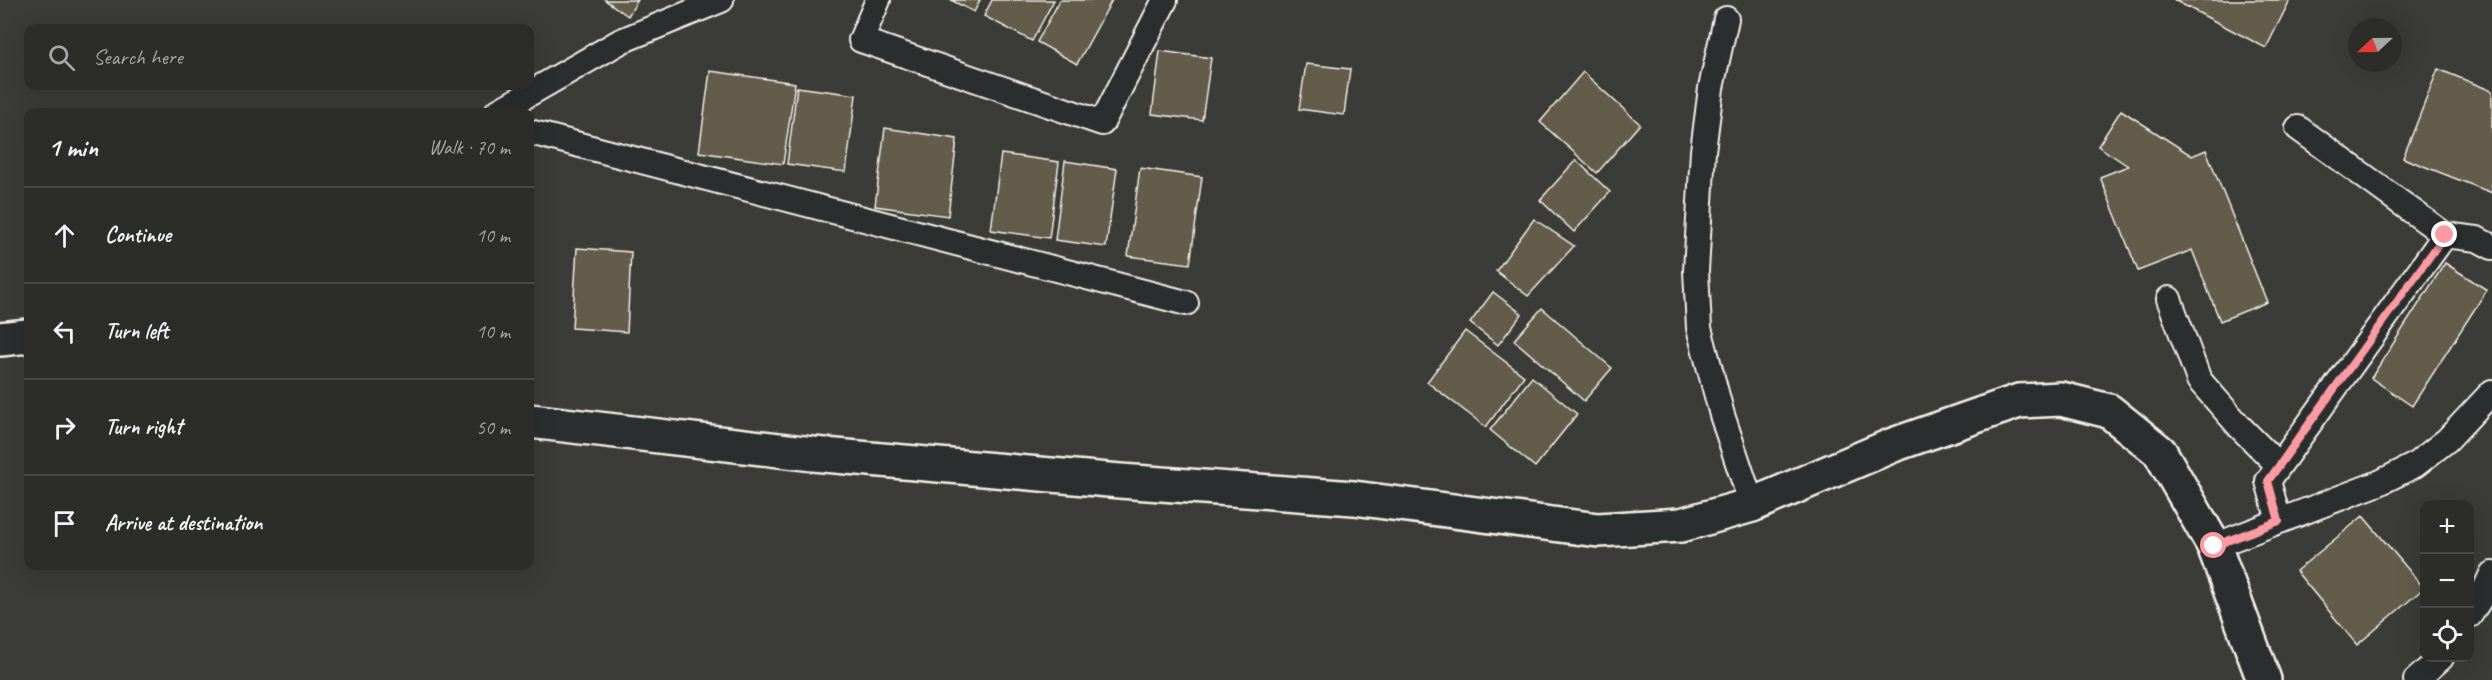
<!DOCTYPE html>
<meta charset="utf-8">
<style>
:root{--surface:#2c2c29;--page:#343431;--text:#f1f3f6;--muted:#a6a7a8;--line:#484846}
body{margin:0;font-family:Caveat,sans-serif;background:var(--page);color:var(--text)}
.controls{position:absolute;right:18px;bottom:18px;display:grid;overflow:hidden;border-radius:12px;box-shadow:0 6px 24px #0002}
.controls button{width:54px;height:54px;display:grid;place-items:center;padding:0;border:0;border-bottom:2px solid var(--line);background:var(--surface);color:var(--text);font:30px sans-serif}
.compass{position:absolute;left:2348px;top:18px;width:54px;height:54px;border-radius:50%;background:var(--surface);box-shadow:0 6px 24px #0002;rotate:248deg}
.stop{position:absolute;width:18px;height:18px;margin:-14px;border:4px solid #ff9aa2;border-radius:50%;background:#fff}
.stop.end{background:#ff9aa2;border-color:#fff;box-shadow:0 2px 6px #0008}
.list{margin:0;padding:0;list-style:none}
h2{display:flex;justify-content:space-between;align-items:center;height:78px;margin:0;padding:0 24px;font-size:26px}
h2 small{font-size:20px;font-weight:400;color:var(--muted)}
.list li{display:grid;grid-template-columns:39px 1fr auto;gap:18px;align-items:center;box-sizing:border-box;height:96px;padding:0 24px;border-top:2px solid var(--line)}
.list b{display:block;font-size:22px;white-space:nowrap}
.list em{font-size:20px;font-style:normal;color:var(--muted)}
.icon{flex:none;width:33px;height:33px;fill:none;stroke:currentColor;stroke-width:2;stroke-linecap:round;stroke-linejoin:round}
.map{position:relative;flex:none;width:2492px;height:680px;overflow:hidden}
.search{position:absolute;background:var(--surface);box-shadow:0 6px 24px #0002;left:24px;top:24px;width:510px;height:66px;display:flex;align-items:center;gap:15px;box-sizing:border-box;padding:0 21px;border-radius:12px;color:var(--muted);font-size:22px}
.panel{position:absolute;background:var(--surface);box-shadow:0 6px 24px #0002;left:24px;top:108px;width:510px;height:462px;border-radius:12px}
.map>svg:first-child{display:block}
.building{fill:#635c4c;stroke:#f4f1e8;stroke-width:1.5}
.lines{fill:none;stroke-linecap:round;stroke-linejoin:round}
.service-casing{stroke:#f4f1e8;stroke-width:28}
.tertiary-casing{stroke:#f4f1e8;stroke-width:38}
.service{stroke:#2a2d2e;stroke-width:24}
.tertiary{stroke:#2a2d2e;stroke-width:33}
.route{stroke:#ff9aa2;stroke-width:8}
</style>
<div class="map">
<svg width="2492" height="680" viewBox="0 0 2492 680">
<rect width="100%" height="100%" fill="#3b3b37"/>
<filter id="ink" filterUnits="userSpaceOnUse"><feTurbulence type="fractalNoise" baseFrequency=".0167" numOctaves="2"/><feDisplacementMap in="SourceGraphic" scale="12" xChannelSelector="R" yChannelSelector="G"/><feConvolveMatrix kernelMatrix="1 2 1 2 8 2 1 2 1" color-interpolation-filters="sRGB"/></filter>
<g filter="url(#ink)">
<path class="building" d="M605,0h33l-10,16z
M951,0h29l-6,12z
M992,0h62l-22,41 -48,-25z
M1060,0h52l-35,64 -40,-22z
M2174,0h116l-24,48z
M1160,51l51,7 -9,62 -50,-6z
M1306,64l44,5 -6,46 -45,-6z
M2438,69l54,22v102l-89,-35z
M710,71l85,12 -12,81 -84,-12z
M1583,72l57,52 -43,49 -57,-51z
M797,87l59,8 -10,77 -59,-8z
M2121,110l71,46 14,-6 61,152 -47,19 -28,-71 -54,21 -38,-94 28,-11 -30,-20z
M885,128l72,11 -9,77 -73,-10z
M1001,154l58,8 -10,76 -58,-8z
M1576,160l34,32 -36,40 -34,-32z
M1065,161l52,8 -11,78 -51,-7z
M1140,168l62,9 -12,87 -62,-8z
M1534,219l40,27 -46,50 -32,-25z
M577,248l54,4 -4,80 -55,-4z
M2445,263l42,27 -75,116 -41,-28z
M1493,292l29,22 -24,31 -28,-22z
M1542,308l70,60 -28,33 -70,-61z
M1465,331l59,45 -38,51 -59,-45z
M1532,377l45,37 -42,53 -45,-37z
M2363,516l61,72 -67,57 -61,-74z"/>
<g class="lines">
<defs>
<path id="service" d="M878,0l-17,40 241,83 63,-123
M1726,19l-15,69 -8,63 -7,120 3,57 23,87 30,90
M497,112l124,-71 100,-41
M530,132l656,171
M2445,235l32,4 15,8
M2169,299l30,81 41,47 39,39
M2279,521l-11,-40 177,-246 -147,-107
M2214,546l165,-63 36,-18 32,-25 45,-48
M2470,615l13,-21 9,-20
M2416,680l25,-22"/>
<path id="tertiary" d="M0,339l28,-3
M530,421l283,33 307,27 234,17 244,32 83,-5 71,-20 141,-60 126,-44 42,-2 48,12 51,41 54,94 50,134"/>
</defs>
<use href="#service" class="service-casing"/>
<use href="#tertiary" class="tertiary-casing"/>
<use href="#service" class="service"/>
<use href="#tertiary" class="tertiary"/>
</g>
</g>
<g class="lines" filter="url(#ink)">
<path class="route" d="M2214,546l65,-25 -11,-40 177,-246"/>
</g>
</svg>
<div class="controls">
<button>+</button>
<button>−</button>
<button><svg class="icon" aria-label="locate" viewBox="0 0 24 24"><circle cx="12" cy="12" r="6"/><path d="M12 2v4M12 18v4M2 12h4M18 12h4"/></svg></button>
</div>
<svg class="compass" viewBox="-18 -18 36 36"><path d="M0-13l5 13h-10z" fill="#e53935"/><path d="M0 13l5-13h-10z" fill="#a6a7a8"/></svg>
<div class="stop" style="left:2214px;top:546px"></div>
<div class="stop end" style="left:2445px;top:235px"></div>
<div class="search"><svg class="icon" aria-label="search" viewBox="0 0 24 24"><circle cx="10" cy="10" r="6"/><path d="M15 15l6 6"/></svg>Search here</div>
<section class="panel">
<h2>1 min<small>Walk · 70 m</small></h2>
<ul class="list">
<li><svg class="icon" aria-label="ahead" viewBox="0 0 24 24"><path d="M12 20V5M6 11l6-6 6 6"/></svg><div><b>Continue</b></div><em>10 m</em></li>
<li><svg class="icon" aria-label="left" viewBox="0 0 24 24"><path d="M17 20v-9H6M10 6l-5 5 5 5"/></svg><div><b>Turn left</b></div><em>10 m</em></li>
<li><svg class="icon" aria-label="right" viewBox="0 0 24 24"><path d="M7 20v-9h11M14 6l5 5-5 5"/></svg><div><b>Turn right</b></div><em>50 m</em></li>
<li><svg class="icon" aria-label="arrive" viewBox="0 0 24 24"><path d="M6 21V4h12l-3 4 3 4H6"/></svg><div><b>Arrive at destination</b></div></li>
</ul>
</section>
</div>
